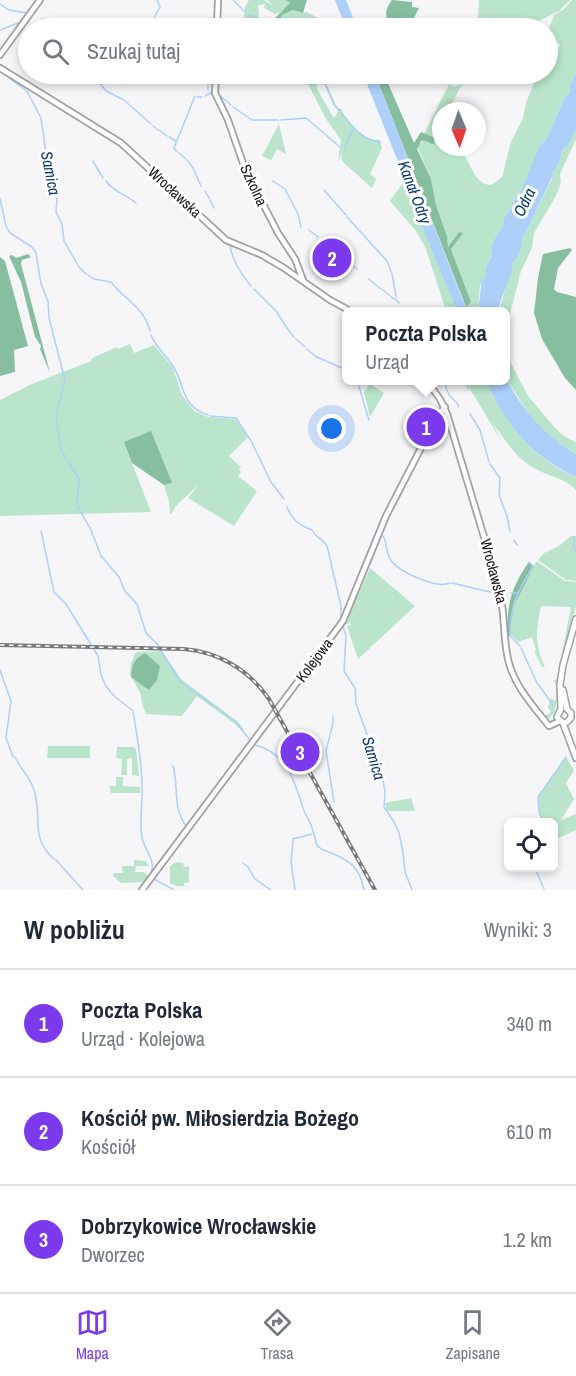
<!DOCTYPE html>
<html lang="pl">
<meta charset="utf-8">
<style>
:root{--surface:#fff;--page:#f6f6f7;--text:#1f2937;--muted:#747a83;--line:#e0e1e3;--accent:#7c3aed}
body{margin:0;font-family:"Archivo Narrow",sans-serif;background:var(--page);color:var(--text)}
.controls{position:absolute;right:18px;bottom:18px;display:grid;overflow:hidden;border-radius:9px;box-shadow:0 3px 9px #0003}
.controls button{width:54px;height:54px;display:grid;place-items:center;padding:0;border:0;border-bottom:2px solid var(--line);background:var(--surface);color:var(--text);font:30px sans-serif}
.compass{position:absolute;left:432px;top:102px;width:54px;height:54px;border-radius:50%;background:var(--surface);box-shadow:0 3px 9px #0003;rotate:178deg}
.you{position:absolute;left:332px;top:429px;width:21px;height:21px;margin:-15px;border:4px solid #fff;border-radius:50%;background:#1a73e8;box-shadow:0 0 0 9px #1a73e833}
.badge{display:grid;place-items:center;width:39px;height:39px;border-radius:50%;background:var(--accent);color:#fff;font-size:20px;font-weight:700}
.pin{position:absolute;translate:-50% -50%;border:3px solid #fff;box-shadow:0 2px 6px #0006}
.popup{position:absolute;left:342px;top:307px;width:168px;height:78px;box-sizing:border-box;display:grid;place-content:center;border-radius:9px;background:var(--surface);filter:drop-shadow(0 2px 4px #0005);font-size:20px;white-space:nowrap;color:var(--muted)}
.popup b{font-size:22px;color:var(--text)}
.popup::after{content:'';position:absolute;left:50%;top:100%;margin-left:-12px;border:12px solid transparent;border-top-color:var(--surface)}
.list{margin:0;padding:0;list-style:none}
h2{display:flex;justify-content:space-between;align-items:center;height:78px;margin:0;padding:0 24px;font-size:26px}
h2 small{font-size:20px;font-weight:400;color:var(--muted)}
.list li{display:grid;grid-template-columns:39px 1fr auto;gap:18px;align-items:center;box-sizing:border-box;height:108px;padding:0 24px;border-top:2px solid var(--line)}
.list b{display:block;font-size:22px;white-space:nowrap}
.list p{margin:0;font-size:20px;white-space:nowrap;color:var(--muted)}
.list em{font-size:20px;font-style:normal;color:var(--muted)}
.icon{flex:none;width:33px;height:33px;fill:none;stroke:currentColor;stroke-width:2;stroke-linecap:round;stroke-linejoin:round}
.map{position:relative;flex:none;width:576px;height:890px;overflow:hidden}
.search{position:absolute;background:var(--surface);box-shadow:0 3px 9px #0003;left:18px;right:18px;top:18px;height:66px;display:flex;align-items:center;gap:15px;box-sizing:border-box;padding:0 21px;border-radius:33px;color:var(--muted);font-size:22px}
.sheet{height:402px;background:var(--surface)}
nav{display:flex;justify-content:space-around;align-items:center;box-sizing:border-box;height:84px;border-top:2px solid var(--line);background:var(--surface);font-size:16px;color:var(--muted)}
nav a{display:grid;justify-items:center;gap:3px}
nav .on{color:var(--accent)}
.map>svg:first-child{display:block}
.green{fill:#bae4cc;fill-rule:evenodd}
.forest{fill:#87bea0}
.water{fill:#add0fb}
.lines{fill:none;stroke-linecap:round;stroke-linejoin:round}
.stream{stroke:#add0fb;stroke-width:1.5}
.secondary-casing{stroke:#a1a1a4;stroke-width:8}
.primary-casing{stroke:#a1a1a4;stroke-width:8}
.secondary{stroke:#fff;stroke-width:4.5}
.primary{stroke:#fff;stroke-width:5}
.rail-casing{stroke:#79797b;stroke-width:4}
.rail{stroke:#fff;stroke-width:1.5;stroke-dasharray:4.5;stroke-linecap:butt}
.labels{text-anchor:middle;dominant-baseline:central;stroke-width:6;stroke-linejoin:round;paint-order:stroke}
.street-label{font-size:15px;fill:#181819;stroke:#fff}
.water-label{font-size:16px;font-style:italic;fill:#0b3b6e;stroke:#fff}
</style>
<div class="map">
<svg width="576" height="890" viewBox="0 0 576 890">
<rect width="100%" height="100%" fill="#f6f6f9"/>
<path class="green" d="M249,0h15l11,7 -8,-7h18l5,3 -13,14 2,-5 -4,2 -11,-6 1,-4 -7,1 1,13 9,1 1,-2 4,2 1,8 -26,-6 22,7c-9,0 -20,1 -27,-6l2,-15z
M479,0h91l-11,11 -34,17h-50l3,-10z
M572,0h4v74l-7,13 1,6 -5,3 -18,42 -7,7 -6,18 -13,28 -6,6 -2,9 -9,12 -1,8 -12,24 1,6 -6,11v9l-6,7 -2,28h-11l-1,-4 5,-5 -20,-53 8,-17 -11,16 -1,-12 -11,-31 -5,-26 -14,-33 6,-6 11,3 1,-6 -11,-3 25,-50 6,3 7,-3 -14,27h-7v14l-6,12 6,6v4c4,0 11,-1 14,0 17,8 14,34 34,38l4,-1 9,-7 9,-35 12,-24 3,-15 8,-20 9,-9h5v-8l12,-21 -4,-4 -2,4 -6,-8 3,-1 -3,-5 6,-16 10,-6z
M293,10l10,3 4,-1 11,6 -5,10h-33l-2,-4 4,-9z
M303,74h19l14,31 3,4h3v3c10,12 20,29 38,28l2,8 -12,26 6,5 -4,9 -29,-26 -2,-3 3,-4 -3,2 1,-5 -4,11 3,-23 -15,-21zM321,77l17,35 -4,6 -18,-31z
M279,124l7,30 -9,-5 -6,11 -9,-4z
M576,129v10l-16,35 1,8 -4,12 -23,39 -2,15 -11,23 -12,47 1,43 10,20 8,15 27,32 10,9 11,5v12l-27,-18 -15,-14 -28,-44v-66h-7l13,-49 10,-27 3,-3 27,-54v-6l6,-8 5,-16 7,-6z
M404,178l7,21 20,45 26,67h-11l-20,-62 -10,-18 -26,-30 12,-17 -1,-5z
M130,344l4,9 20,-8 19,23 9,27 12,16 14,6 27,2 12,16 1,2 -19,19 12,11 -2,2 2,3 -3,4 19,15 -23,35 -46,-28 10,-13 -23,22 -2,5 -3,2 -1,-12 -5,-17 7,-2 -47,-41 27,70 -151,4v-116l32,-16 59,-23 1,-3 25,-11 1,2z
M465,381h20c24,45 42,74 91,96v13c-12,-13 -27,-13 -42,-22 -19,-10 -29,-29 -42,-46l10,20 -32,-53 -2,1 -3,-7 7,6z
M370,384l14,9 -14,24 -6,-25z
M571,536h5v45l-10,-1 -28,-20 6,-7 15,-7z
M536,562h2l27,19 11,1v25l-16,58 -2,33 5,-40 13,-44 -13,45 -3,45 -2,-6 -4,15 -7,7 -3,-3 7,-5 -3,-5 3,-9 4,3 1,-1v-15l-3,-4 4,-2 14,-72 -30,-1c-5,25 -7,37 4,61h-3l-8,-16 2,-1 -4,-13 -14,5 -6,-6h-2l4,-35 3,-1z
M370,568l45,38 -57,53 -11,-33 4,-1 -1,-2 -4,1v-3z
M162,651l19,28 57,43 6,7 -2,2 -7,-7 -38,-28 -15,20 -36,-2 -4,-10 -1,-10 -11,-19 1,-12 5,-11z
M48,746h42v12h-43z
M117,747h17l2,2 3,27 -7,-1v-17l-5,1v16h-6l1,-16 -6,-1z
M566,757l8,13 -8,13 8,16 -13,21 15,-6v16l-22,10v-18h-11l-4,-10 -1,-15z
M116,777h7v9l17,1v6h-29l-2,-7h7z
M411,798l4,13h-28l-2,-8z
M134,860l12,1 3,5h-13l-1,6h9l5,5 -4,5 -24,1 -8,-7 1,-3h9l-1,-7h12z
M176,862l7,1 1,4 5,-1v16l-5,1v3h-8l-6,-3v-17z"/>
<path class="forest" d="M285,0h22l-4,13 -10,-3 -11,5 -4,9 2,4h-10l-24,-7 27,7v-9c8,-4 12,-13 17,-16z
M392,0l20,2v5l7,1 -10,20h-22c1,-13 -5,-14 5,-28z
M375,74h9l30,69 7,-11 20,8v3l-6,-5 -1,6c-5,0 -8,-5 -13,-3l-4,8 14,30 5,26 11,31 1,11 11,-15 4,1 -12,16 20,53 -5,5z
M570,248l2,2 -14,18 -4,21 3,3 19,5v93l-11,-12 -23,-39 -8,-26 4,-35 5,-24z
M28,254l3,3 -9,3 -1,4 29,109 -10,-24 1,-3 -6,-9 -14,-55 -12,-26 3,-1 4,3z
M0,257l5,4 23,85 -14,4 1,22 -15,4z
M151,431l21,52 -8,2 -32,-22 -8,-21z
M529,562l5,4 -17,34 -3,1 -4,35 -2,1c-2,-31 3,-50 21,-75z
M145,653l15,13 -3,14 -8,10 -18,-13c1,-13 3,-18 14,-24z"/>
<path class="water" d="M335,0h11l11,28h-11z
M363,74h12l92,237h-10c-17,-42 -36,-84 -50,-127z
M576,74v55l-6,14 -7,6 -5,16 -6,8 1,2 -28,59 -3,2c1,8 -3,22 -10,27 1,16 -13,34 -13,48h-21l3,-25 -1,-3 6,-7v-9l6,-11 -1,-6 3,-10 9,-14 1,-8 9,-12 2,-9 6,-6 19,-46 7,-7 18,-42 5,-3 -1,-6z
M506,378c17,33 38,57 70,76v23c-50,-24 -66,-49 -91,-96l21,-1z"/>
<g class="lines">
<path class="stream" d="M233,0l11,11
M0,4l9,6 18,3
M249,15l26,10
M43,19l19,9
M277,26l9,2
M155,28l-1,-10 6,-11 -3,-7
M0,30l21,-8
M93,74l13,17 18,9 27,24
M208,74v16
M321,74l13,31 6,6
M9,78l18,13 14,27 7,48 9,33 -1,13 6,12 2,17 15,26 7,7
M219,95l12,10
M205,96l5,-3 4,1
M197,97h5
M233,107l19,13h26
M341,113c11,13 21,27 39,29
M281,120l25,-2 34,29
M153,126l5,4
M159,130l8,6
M169,137l7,4
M345,150l3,-12 6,-9
M177,152l-3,-4 21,-52
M179,153l7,6
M187,160l6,8 8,18
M93,161l10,17
M106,181c7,11 20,13 30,22
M273,181l12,8 13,25 3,13
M324,190l22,25
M205,191l4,7
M0,199l6,27 4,7 22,14 4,6 5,31 7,17 1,17 16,62 -2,5
M210,200l4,8
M347,217l40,44 5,13 4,22
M309,230l9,7
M227,243l3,1c1,14 12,32 21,42
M339,254l6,5
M346,260l11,9
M88,275l6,4 17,3c14,18 33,25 39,49
M369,279l7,6
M377,286l4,3
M254,289l22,22 11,17 7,9
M383,290l11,9
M396,298v2l3,3
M151,335c5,13 15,20 22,31 13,20 7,40 35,49
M296,339l9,8
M307,349l8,7 29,13
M357,380l12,40
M443,380l6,15 7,7
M457,403l2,4
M56,414l7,-27
M470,414l10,16 9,32
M56,416l4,31 6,11
M210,416l26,2 15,23 20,41 13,17
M68,461c3,8 9,12 12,20l-2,7 -1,16
M490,464l10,14 -1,17 8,21 3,16
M78,507l13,23 10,26 18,21 6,14 12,13 9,29 14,14
M287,507c5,13 12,18 25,23 5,9 10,8 15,16l14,60v14
M41,531l13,61 12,12 32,52 3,19 5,11 7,9 20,16c4,26 9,50 9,75 1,18 -3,35 0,52 3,13 14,22 9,35
M383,536c4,7 3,16 7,23 8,13 47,30 60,24
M574,537v11l2,4
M514,540l3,5
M452,583l46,11
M511,593h5
M503,594l5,-1
M343,626l3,10 -2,35 11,17 1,16 26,72 3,15 -1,16 10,15 5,11 4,20 2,19 7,18
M520,646l-10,-10c0,-29 7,-44 22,-68v-3l-4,-3
M521,648l16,35
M160,650l21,32 54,39 15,19
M0,670l11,31 -5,37 7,19
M538,684l15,21
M333,716v7l-7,28 8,51
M255,745c33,8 40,38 49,66 2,6 7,11 8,17 2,5 3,12 5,17 3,4 8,6 12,7 20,8 31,15 35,38
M15,757c5,12 16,21 19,33 9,25 -5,48 20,69
M173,766c6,20 -1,41 13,60
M543,822l-4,-10 -1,-15 28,-40
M56,860l27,30
M243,863l5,4 7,12 16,11
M535,868l9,21
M154,879l20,11
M295,890l-4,-28 2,-21v-2l19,-5"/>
<defs>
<path id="secondary" d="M217,28l1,-28
M0,55l40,-55
M0,68l121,75 105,97 36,15 22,13 46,32 22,12
M216,74l-1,19 13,27 17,49 33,64 17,26 8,21
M426,380l14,19 7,15 50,166c9,29 5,52 11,79 5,25 25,47 41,67l11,-5
M142,890l201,-269 43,-105 52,-101 7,-8"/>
<path id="primary" d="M563,690l4,19
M567,709l4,4v5l-4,4 -4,1 -6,-6 4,-8 -1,-24 3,-20 13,-46
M563,723l13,35"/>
</defs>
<use href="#secondary" class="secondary-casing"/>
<use href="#primary" class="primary-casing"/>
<use href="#secondary" class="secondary"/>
<use href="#primary" class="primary"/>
<defs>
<path id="rail" d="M0,645l184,4c35,3 65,21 85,50l106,191"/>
</defs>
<use href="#rail" class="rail-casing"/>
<use href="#rail" class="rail"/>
</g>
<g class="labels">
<g class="street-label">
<text transform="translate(254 185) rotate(65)">Szkolna</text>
<text transform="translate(175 192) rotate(43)">Wrocławska</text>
<text transform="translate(494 571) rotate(75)">Wrocławska</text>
<text transform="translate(314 660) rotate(-53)">Kolejowa</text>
</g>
<g class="water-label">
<text transform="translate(51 173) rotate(79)">Samica</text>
<text transform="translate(415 192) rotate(69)">Kanał Odry</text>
<text transform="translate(524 202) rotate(-64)">Odra</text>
<text transform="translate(374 758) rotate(73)">Samica</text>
</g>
</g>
</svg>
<div class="controls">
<button><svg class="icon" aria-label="locate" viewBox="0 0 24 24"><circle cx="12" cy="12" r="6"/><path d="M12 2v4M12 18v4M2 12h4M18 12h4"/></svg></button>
</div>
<svg class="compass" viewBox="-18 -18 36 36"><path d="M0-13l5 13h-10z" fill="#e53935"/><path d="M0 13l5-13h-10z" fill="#747a83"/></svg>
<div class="you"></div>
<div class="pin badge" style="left:426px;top:427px">1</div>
<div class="popup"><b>Poczta Polska</b>Urząd</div>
<div class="pin badge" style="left:332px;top:258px">2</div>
<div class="pin badge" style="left:300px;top:752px">3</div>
<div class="search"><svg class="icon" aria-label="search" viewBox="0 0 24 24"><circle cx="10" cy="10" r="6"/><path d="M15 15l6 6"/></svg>Szukaj tutaj</div>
</div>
<section class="sheet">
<h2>W pobliżu<small>Wyniki: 3</small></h2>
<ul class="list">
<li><span class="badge">1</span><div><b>Poczta Polska</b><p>Urząd · Kolejowa</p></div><em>340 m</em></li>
<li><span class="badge">2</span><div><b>Kościół pw. Miłosierdzia Bożego</b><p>Kościół</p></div><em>610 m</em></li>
<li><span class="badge">3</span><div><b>Dobrzykowice Wrocławskie</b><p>Dworzec</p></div><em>1.2 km</em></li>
</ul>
</section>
<nav>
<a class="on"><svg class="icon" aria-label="map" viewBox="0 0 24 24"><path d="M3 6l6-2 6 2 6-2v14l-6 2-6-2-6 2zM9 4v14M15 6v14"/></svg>Mapa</a>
<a><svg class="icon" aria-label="directions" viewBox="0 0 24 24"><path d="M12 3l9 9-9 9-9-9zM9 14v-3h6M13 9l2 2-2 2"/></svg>Trasa</a>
<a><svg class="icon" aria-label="saved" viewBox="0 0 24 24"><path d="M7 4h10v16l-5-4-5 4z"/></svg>Zapisane</a>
</nav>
